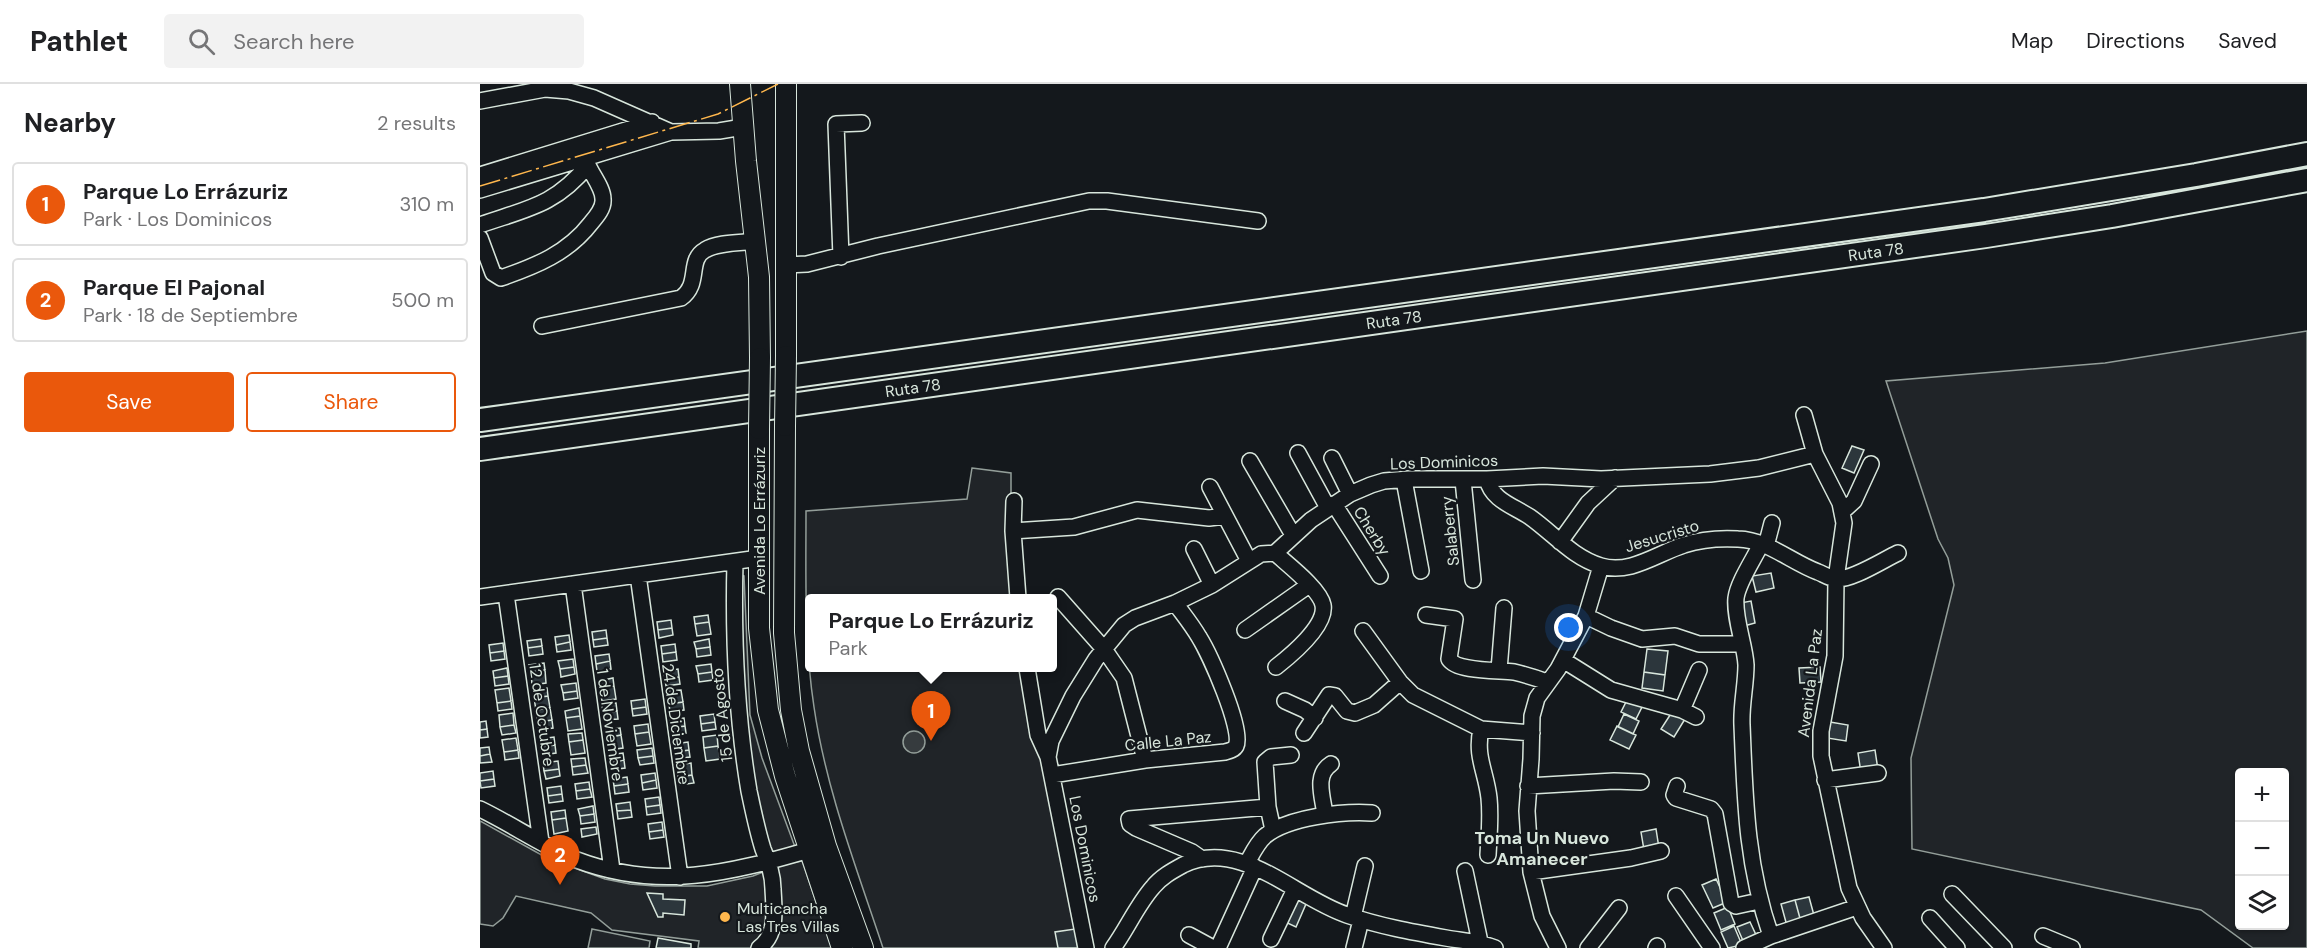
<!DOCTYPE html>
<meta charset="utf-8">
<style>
:root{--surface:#fff;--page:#f2f2f2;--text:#202124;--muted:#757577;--line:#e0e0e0;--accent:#ea580c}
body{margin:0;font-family:"DM Sans",sans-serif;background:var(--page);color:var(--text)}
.controls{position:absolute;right:18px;bottom:18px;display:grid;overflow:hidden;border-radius:6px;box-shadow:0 2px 4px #0004}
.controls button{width:54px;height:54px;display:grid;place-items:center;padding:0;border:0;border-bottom:2px solid var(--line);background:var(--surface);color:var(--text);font:30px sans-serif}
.you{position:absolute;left:1089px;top:544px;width:21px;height:21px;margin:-15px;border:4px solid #fff;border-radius:50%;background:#1a73e8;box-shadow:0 0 0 9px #1a73e833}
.badge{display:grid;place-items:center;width:39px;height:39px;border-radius:50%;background:var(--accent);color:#fff;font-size:20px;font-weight:700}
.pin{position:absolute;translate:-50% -50px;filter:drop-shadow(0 2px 3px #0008)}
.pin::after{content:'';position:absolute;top:32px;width:21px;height:18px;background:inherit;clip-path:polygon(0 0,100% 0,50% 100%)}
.popup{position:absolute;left:325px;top:510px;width:252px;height:78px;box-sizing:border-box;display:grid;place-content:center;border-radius:6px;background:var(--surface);filter:drop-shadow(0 2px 4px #0005);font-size:20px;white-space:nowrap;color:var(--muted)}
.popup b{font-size:22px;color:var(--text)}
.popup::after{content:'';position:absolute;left:50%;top:100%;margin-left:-12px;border:12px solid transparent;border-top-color:var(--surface)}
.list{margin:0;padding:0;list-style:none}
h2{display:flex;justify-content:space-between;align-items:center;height:78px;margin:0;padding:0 24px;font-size:26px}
h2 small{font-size:20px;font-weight:400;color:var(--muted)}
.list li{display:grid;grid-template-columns:39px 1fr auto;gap:18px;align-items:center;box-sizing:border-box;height:84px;margin:0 12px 12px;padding:0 12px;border:2px solid var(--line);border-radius:6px}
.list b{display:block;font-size:22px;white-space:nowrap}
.list p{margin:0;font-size:20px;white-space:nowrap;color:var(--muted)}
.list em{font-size:20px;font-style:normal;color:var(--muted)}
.actions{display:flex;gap:12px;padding:18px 24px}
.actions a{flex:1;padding:14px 0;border:2px solid var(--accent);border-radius:6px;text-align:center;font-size:21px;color:var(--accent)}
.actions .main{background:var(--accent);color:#fff}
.icon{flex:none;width:33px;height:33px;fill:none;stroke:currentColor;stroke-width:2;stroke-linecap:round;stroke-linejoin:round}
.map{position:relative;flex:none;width:1827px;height:864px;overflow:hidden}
header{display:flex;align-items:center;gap:36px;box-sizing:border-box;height:84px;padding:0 30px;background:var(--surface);border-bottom:2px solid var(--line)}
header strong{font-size:28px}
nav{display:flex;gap:33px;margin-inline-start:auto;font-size:21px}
.search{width:420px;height:54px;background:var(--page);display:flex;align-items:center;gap:15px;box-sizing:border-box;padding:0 21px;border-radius:6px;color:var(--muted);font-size:22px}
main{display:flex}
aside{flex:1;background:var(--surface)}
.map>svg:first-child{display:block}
.green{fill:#202428;stroke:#939e99;stroke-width:1.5;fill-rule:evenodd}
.water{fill:#363b3e;stroke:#939e99;stroke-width:1.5}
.building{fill:#2c363c;stroke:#d8e6dc;stroke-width:1.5}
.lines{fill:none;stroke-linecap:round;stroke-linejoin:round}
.minor-casing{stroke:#d8e6dc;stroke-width:18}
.major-casing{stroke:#d8e6dc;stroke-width:22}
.highway-casing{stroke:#d8e6dc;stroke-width:26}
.minor{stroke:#14181c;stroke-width:15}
.major{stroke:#14181c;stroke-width:20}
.highway{stroke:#14181c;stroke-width:22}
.major-bridge-casing{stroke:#d8e6dc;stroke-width:22;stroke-linecap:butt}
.major-bridge{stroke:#14181c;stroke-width:20}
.power{stroke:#ffb74d;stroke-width:1.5;stroke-dasharray:21 4.5 3 4.5;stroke-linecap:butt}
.poi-dot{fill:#ffb74d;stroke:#14181c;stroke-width:2}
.labels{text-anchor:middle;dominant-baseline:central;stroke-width:4.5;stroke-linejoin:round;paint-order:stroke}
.street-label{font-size:16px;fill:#d8e6dc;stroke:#14181c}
.poi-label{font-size:16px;fill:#d8e6dc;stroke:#14181c;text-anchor:start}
.neighbourhood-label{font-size:18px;font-weight:bold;fill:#d8e6dc;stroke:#14181c}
</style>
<header>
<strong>Pathlet</strong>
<div class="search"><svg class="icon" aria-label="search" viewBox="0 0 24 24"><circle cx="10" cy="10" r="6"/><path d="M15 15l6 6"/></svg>Search here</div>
<nav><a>Map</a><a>Directions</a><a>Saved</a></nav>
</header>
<main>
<aside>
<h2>Nearby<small>2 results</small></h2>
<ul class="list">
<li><span class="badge">1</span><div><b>Parque Lo Errázuriz</b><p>Park · Los Dominicos</p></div><em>310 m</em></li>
<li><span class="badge">2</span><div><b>Parque El Pajonal</b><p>Park · 18 de Septiembre</p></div><em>500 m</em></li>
</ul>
<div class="actions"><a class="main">Save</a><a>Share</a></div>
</aside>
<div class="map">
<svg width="1827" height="864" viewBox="0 0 1827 864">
<rect width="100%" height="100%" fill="#14181c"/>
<path class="green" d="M1827,247v617h-54l-52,-38 -289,-61 -1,-91 43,-173 -6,-27 -10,-19 -52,-158 219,-18zM1760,688h44v154h-44z
M492,384l39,5v94l6,31h-207v70h219l49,280h-195c-26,-79 -57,-158 -69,-241 -10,-65 -8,-131 -8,-196l161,-12z
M258,491l6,1 6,139 12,43 33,89 -23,7 -9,-26 -20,-98z
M0,737l67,37 58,21 25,5 25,2h52l46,-10 33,-13 16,-2 30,87h-134l1,-7 -87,-11 -21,-17 -75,-17 -13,22 -10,8 -13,-2z
M112,845l58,12 -1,7h-61z"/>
<path class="water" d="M423 658a11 11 0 1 1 22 0a11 11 0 1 1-22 0Z"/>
<path class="building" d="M1372,362l12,4 -10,23 -12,-5z
M1291,489l3,15 -18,4 -4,-16z
M1271,517l4,22 -11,3 -4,-23z
M228,531l1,7 -14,2 -1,-7z
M191,536l1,8 -14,2 -1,-8z
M229,538l2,12 -14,2 -2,-12z
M192,544l1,7 -14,3 -1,-8z
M126,546l1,8 -14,2 -1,-8z
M89,551l1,7 -14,3 -1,-8z
M127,554l1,7 -14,2 -1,-7z
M61,555l1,7 -14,2 -1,-7z
M229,555l1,8 -14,2 -2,-7z
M90,558l1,8 -14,2 -1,-7z
M23,559l1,8 -14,2 -1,-8z
M195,560l1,8 -14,2 -1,-8z
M62,562l1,8 -14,2 -1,-8z
M230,563l1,8 -14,2 -1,-8z
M1167,565l21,2 -3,24 -21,-3z
M24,567l1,8 -14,2 -1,-8z
M196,568l1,8 -14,2 -1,-8z
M129,570l1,7 -14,3 -1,-8z
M93,575l1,8 -14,2 -2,-8z
M130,577l1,8 -14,2 -1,-7z
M64,579l1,7 -14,2 -2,-7z
M231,580l1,8 -14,2 -2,-8z
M94,583l1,7 -14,3 -1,-8z
M1340,583l1,15 -21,1 -1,-15z
M27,584l1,8 -14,2 -1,-7z
M198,585l1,8 -14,2 -1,-8z
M65,586l1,13 -14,2 -1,-13z
M232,588l1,8 -14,2 -1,-8z
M1164,588l21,3 -2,16 -21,-3z
M28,592l1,8 -14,2 -1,-8z
M199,593l1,7 -14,2 -1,-7z
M133,594l1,8 -14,2 -1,-7z
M96,599l1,8 -14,2 -2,-8z
M134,602l2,13 -14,2 -2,-13z
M29,604l2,13 -14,2 -2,-13z
M67,604l1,8 -14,2 -1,-8z
M201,606l2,12 -14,2 -2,-13z
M97,607l1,7 -14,2 -1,-7z
M68,612l2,12 -14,2 -2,-12z
M1148,614l15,7 -7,14 -15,-7z
M165,615l1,8 -14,2 -1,-8z
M31,617l1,8 -14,2 -1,-8z
M203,618l1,8 -14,2 -1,-8z
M136,619l1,8 -14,2 -1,-8z
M166,623l1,7 -14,2 -1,-7z
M70,624l2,12 -14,2 -2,-12z
M99,624l1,8 -14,2 -1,-7z
M137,627l1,8 -14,1 -1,-7z
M1192,628l13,7 -11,18 -13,-8z
M33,629l1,12 -14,2 -1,-12z
M234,630l1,8 -14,2 -1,-8z
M1144,630l15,7 -6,13 -15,-7z
M100,632l2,13 -14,2 -2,-13z
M204,634l1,8 -14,2 -1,-8z
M72,636l1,8 -14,2 -1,-8z
M6,637l1,8 -7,1v-8z
M235,638l1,7 -14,2 -1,-7z
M1350,638l18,3 -2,16 -19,-3z
M168,640l1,8 -14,2 -1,-8z
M34,641l2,8 -14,2 -2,-8z
M205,642l1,7 -14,2 -1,-7z
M1137,642l19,9 -7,14 -19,-9z
M140,644l1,7 -14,3 -1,-8z
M7,645l1,8 -8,1v-8z
M169,648l2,12 -14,2 -2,-12z
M102,649l1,7 -14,2 -1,-8z
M141,651l2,13 -15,2 -1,-12z
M237,651l1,11 -14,2 -1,-11z
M74,653l1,8 -14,2 -1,-8z
M36,654l2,12 -14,2 -2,-12z
M103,656l2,13 -14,2 -2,-13z
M208,658l1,8 -14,2 -1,-8z
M75,661l1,8 -14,2 -1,-8z
M238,662l2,13 -14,2 -2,-13z
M9,663l1,7 -10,2v-8z
M172,664l1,8 -15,2 -1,-8z
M38,666l1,8 -14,2 -1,-8z
M209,666l1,7 -14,2 -1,-7z
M1395,666l3,20 -17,3 -3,-20z
M143,669l1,7 -14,3 -1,-8z
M10,670l2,8 -12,1v-7z
M173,672l1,7 -14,2 -2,-7z
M105,674l1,7 -14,2 -1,-8z
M144,676l1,8 -14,2 -1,-7z
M78,677l1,8 -15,2 -1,-8z
M211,679l1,12 -14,2 -1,-12z
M106,681l2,8 -15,2 -1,-8z
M79,685l1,7 -14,3 -2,-8z
M13,687l1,8 -14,2v-8z
M175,689l1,7 -14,3 -1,-8z
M212,691l2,8 -14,2 -2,-8z
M147,693l1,7 -14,2 -1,-7z
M14,695l1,7 -14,2 -1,-7z
M176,696l1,8 -14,2 -1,-7z
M109,698l1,7 -14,2 -1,-7z
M148,700l1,8 -14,2 -1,-8z
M81,702l1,8 -14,2 -1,-8z
M110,705l2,8 -15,2 -1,-8z
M82,710l1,7 -14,2 -1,-7z
M179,713l1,8 -14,2 -1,-8z
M150,718l1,8 -14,1 -1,-7z
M180,721l1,8 -14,2 -1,-8z
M113,722l1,8 -14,2 -2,-7z
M85,726l1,8 -14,2 -1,-8z
M151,726l1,7 -14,2 -1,-8z
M114,730l1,8 -14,2 -1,-8z
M86,734l2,13 -14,3 -2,-14z
M182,738l1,8 -14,2 -1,-8z
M116,743l1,7 -15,3 -1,-8z
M1176,745l3,19 -15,2 -3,-18z
M183,746l1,7 -14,2 -1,-7z
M1236,795l11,23 -14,6 -11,-23z
M167,809l16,1v5l22,1 -1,15 -21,-2v4h-5z
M1329,813l6,22 -14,3 -6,-22z
M814,814l12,6 -10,23 -13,-6z
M1315,816l6,22 -14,4 -6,-22z
M1248,823l7,17 -14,6 -7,-17z
M1270,838l7,15 -13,6 -7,-16z
M1254,842l8,19 -14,3 -7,-16z
M595,845l3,19h-20l-3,-16z
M178,854l33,6v4h-35z"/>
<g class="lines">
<defs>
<path id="minor" d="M0,17l65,-12 24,2 25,7 77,34
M0,91l172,-53
M0,106l191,-58 48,-1 24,-4
M0,141c45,-16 75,-19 108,-60l-4,-8
M0,154l13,35 8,5c35,-12 67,-25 90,-55 6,-7 13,-15 12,-24 0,-11 -11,-24 -15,-34
M361,173l-5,-133 26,-1
M305,181l22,-1 71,-18 211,-45h18l151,20
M62,242l139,-28c20,-14 6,-38 24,-48 13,-8 36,-7 51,-9
M1324,331l11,39 25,49 4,20 -8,56 -1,77 -14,75v25l28,132 14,30 21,30
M818,369l30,55
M852,374l18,36
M770,377l43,74
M1007,395c5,22 27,27 43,38 24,17 42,40 71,49 29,9 57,-13 83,-21 18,-6 36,-7 54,-6 30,1 53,23 80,33 5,2 12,6 17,7 16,2 48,-19 63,-26
M924,396l17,91
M983,396l10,100
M730,403l39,74
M534,417l-1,30 5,67
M854,420l46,72
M1363,427l11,-10 17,-37
M533,447l61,-4 63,-17 72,8 16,-2
M1080,458l28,-39 27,-25
M1281,460c-7,15 -23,38 -25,54 -2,20 9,47 10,67 0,20 -5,40 -4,60 3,74 4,139 29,211
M1286,462l6,-23
M714,465l18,36
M795,469c12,11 45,36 48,52 4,21 -33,51 -47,62
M255,478c-2,77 1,152 14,229 4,19 8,39 14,58 5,13 10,25 10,40 1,21 5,45 -14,59
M158,491l42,302
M93,500l39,286
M26,510l35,248
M0,513l279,-39
M578,513l46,52 20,29 21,82
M946,531l29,4 -6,40c8,13 50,11 65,13 12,3 22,6 33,10
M1106,532l25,12 31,11 33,-3 24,8h42
M765,546l64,-45
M883,547l37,51 13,13 68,34 51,4
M1083,576l48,30 71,20 14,7
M547,584l11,67 10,22
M1019,586l5,-62
M805,617l20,9 10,8
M1202,626l17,-40
M1001,645c-6,28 5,42 8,69 2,19 0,38 -1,57
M824,649l25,-38 6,1 12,15 8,2 19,-8 26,-23
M572,691l93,-15 80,-8c4,-1 9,-2 11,-6 8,-16 -27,-93 -37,-109 -7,-12 -16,-23 -24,-34
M1345,696l53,-7
M1048,702l86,-5 27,1
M1197,702l-3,9 2,3 35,11 4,5 16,89 5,3 23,-5
M0,725c33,16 63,37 97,51 82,31 153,13 232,-10
M845,731c-2,-18 -11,-40 6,-51
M793,746l-5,-23 -3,-45 6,-5 20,-2
M722,775l-10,-7 -56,-24 -6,-4 -1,-5 139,-12
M767,779c5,-9 10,-20 18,-27 23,-19 78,-25 107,-23
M985,787l15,71
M1051,788l100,-14 30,-7
M1472,810l52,54
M1196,812l36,52
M873,833l12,-51
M1450,834l27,30
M709,851l24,13
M1563,852l29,12
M791,855l24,-50
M606,864l-38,-191 3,-16 22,-45 23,-37 28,-34 11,-7 40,-15 37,-18 49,-31 14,-1 36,-33 39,-26 21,-9 13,-4 25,-2h78l56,-3 58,3 109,-5 49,-6 56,-14
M633,864c14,-19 24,-43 40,-61 8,-10 19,-16 30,-22 58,-28 112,33 164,50 32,11 65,17 99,23 17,3 32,3 49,10
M738,864l37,-81
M874,864l7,-28
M1078,864l-16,-32 -11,-44 -4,-61 4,-52 1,-43 5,-18 21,-29 28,-53 15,-50
M1108,864l31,-40
M1176,864l1,-2
M1264,864l27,-12 86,-29"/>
<path id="major" d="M260,0l6,77 13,116 1,81
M306,0v272
M305,342l-1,207 7,77 8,41 27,95 37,102
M279,345v199l9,82 17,66 57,172"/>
<path id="highway" d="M0,336l1504,-210 212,-35 111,-21
M0,365l1506,-213 126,-20 195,-36"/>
</defs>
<use href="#minor" class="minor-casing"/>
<use href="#major" class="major-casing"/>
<use href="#highway" class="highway-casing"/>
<use href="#minor" class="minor"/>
<use href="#major" class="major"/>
<use href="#highway" class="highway"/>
<defs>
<path id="major-bridge" d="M305,342l1,-70
M279,345l1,-71"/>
</defs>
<use href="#major-bridge" class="major-bridge-casing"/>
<use href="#major-bridge" class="major-bridge"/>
<path class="power" d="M0,102l238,-72 60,-30"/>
</g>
<circle class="poi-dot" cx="245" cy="833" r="6"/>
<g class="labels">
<g class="street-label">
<text transform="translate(1396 168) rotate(-8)">Ruta 78</text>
<text transform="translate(914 236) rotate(-8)">Ruta 78</text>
<text transform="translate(433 304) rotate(-8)">Ruta 78</text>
<text transform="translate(964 378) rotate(-2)">Los Dominicos</text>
<text transform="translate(279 437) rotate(-90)">Avenida Lo Errázuriz</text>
<text transform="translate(892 447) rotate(58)">Cherby</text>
<text transform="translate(970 447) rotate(-96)">Salaberry</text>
<text transform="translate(1182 452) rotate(-17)">Jesucristo</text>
<text transform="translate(1330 599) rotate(-83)">Avenida La Paz</text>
<text transform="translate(62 631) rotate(82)">12 de Octubre</text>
<text transform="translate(242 631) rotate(-96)">15 de Agosto</text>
<text transform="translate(196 640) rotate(82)">24 de Diciembre</text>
<text transform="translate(130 641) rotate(82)">1 de Noviembre</text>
<text transform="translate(688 657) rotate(-6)">Calle La Paz</text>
<text transform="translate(605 765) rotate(79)">Los Dominicos</text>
</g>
<g class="poi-label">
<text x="257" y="824">Multicancha<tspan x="257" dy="18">Las Tres Villas</tspan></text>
</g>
<g class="neighbourhood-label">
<text x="1062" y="754">Toma Un Nuevo<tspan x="1062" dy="21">Amanecer</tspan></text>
</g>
</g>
</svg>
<div class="controls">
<button>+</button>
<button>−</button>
<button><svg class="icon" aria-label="layers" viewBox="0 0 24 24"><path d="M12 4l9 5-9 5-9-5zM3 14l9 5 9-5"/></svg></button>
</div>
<div class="you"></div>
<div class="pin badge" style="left:451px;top:657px">1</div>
<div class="popup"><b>Parque Lo Errázuriz</b>Park</div>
<div class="pin badge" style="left:80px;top:801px">2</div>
</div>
</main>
